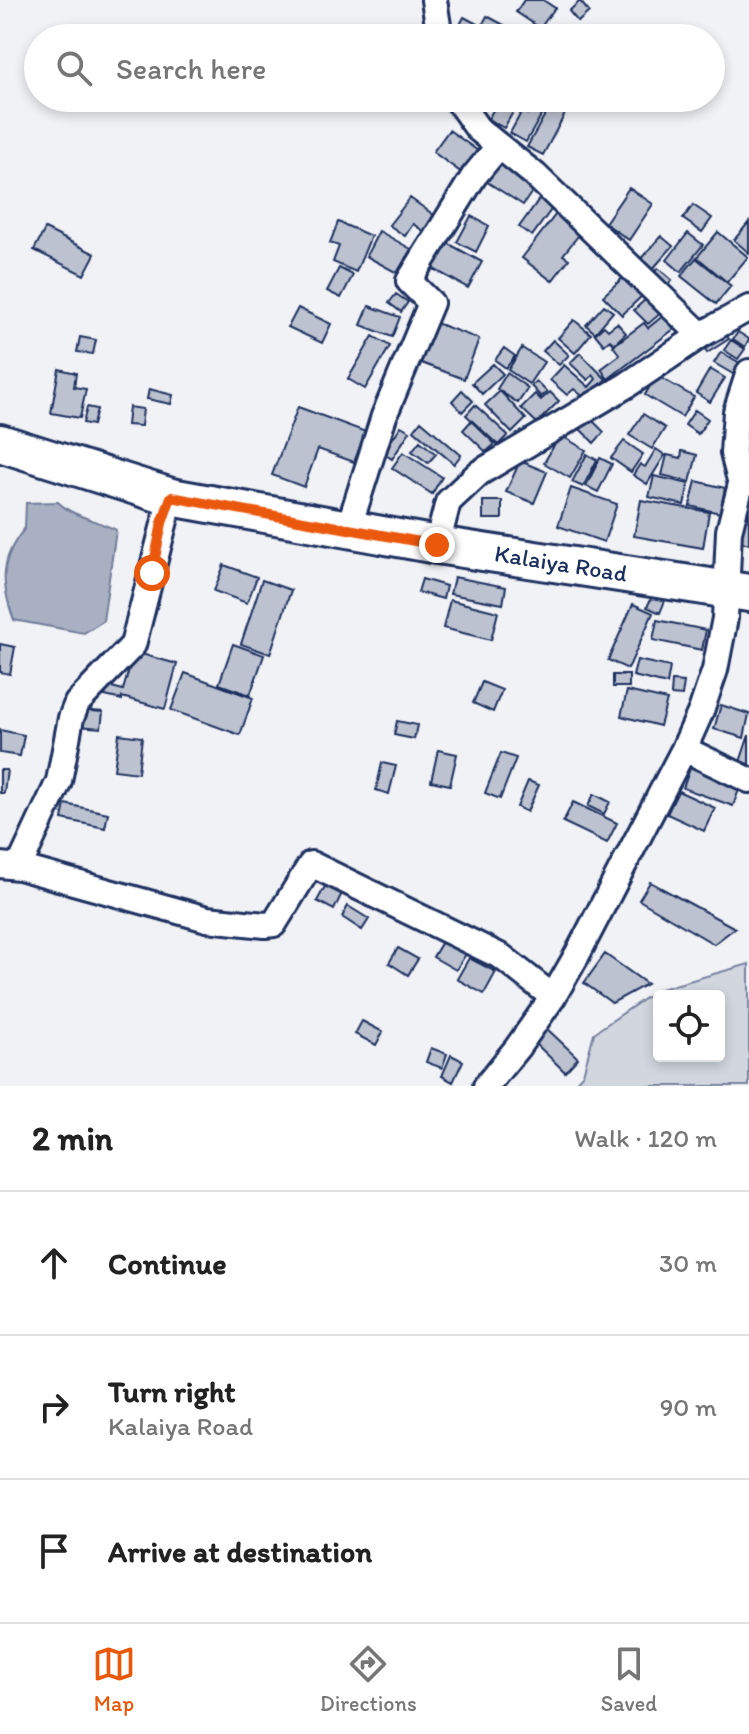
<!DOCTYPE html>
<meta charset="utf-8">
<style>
:root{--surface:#fff;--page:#f6f6f6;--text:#222;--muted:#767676;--line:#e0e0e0;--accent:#ea580c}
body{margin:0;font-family:Itim,sans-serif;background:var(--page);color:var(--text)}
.controls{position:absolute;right:24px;bottom:24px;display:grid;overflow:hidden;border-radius:8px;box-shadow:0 4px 12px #0003}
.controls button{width:72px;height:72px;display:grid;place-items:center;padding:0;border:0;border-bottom:2px solid var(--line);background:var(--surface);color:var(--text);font:40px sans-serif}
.stop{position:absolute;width:24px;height:24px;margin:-18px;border:6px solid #ea580c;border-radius:50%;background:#fff}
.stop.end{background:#ea580c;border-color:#fff;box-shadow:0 2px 8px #0008}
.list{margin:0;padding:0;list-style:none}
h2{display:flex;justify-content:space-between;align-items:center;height:104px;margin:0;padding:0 32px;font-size:34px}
h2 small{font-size:26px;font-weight:400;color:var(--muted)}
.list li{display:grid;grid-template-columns:52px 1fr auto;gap:24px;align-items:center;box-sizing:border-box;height:144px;padding:0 32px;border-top:2px solid var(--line)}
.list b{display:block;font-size:30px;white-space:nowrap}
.list p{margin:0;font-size:26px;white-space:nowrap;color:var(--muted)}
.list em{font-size:26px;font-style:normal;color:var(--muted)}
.icon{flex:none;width:44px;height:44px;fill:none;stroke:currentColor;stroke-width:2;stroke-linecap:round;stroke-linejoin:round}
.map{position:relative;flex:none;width:749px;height:1086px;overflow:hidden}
.search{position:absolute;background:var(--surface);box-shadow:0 4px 12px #0003;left:24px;right:24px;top:24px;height:88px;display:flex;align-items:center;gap:20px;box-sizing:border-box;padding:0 28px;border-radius:44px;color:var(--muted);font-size:30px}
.sheet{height:536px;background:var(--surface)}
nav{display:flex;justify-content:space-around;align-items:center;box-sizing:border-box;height:112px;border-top:2px solid var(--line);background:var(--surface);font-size:22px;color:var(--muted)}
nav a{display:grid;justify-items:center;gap:4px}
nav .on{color:var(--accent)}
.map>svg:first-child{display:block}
.green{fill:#d2d6df;stroke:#76829e;stroke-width:2;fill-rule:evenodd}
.water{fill:#a8b0c2;stroke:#707c9a;stroke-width:2}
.building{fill:#bcc2d0;stroke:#1b2f5e;stroke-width:2}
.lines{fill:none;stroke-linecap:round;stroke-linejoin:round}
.street-casing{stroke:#1b2f5e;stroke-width:30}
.secondary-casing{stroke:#1b2f5e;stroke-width:42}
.street{stroke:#fff;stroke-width:24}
.secondary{stroke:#fff;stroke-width:36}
.route{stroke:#ea580c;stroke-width:10}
.labels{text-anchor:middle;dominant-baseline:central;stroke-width:8;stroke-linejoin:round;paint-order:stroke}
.street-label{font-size:24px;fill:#1b2f5e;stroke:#fff}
</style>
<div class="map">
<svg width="749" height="1086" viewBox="0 0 749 1086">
<rect width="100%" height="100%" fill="#f1f2f5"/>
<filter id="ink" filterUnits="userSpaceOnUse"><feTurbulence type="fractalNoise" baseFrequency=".0125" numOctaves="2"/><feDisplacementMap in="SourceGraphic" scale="16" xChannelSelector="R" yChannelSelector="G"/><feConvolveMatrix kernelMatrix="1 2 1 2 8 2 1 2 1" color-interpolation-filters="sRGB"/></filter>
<g filter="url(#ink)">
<path class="green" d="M749,964v122h-177l11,-12 11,-41 63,-43zM659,996h60v60h-60z"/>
<path class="water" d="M58,502c15,15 39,18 58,28l-13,91 -19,12 -70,-13c-14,-38 -14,-62 11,-92l1,-25z"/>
<path class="building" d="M524,0h19l12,8 -15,20 -24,-16z
M580,1l9,11 -11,10 -9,-11z
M487,16l32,17 -3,5h-41z
M464,17l15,8 -7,13h-19z
M500,98h21l-17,30 -16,-9z
M536,98l14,2 -24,42 -16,-9 12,-22 6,3z
M551,104l15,8 -23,43 -16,-8z
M449,130l29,21 -16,22 -29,-21z
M498,159l42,21 -17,25 -39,-25z
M629,188l24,16 -24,36 -24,-17z
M410,198l28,20 -12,15 -13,-9 -8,12 -16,-11z
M540,198l13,9 -21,29 -13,-9z
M693,205l19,13 -10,14 -19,-13z
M556,214l25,18 -18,23 6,4 -17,22 -30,-23z
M471,216l18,10 -13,26 -19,-10z
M338,222l33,14 -15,36 -23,-10 6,-16 -9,-3z
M749,222v31l-15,-13z
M45,229l50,25 -11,21 -50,-25z
M379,231l32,18 -14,24 -31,-17z
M718,232l30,25 -21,25 -30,-25z
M688,233l15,12 -22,27 -14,-12z
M661,236l12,10 -23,26 -12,-10z
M442,240l40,22 -14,26 -40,-22z
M696,258l35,28 -15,18 -35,-28z
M339,268l14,7 -12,23 -14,-7z
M658,268l14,12 -6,7 -14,-12z
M628,273l18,19 -24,23 -19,-19z
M396,294l12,8 -7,10 -12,-9z
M648,297l14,15 -14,12 -14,-14z
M604,305l9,7 -18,21 -9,-8z
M369,306l31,11 -8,20 -31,-12z
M298,308l33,16 -9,19 -34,-16z
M664,315l10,14 -66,50 -7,-10 19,-14 -7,-9 31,-23 4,5z
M428,320l51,19 -15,40 -51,-19z
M574,320l17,14 -16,19 -17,-15z
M617,323l9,10 -12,11 -4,-4 -6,5 -9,-11 9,-8 4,4z
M723,330l6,9 -22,14 -6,-8z
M738,332l11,7 -4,8 -12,-8z
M373,336l17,10 -25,43 -17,-10z
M80,337l16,3 -3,14 -16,-2z
M553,340l16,15 -10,10 -16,-14z
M731,340l14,9 -7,10 -14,-9z
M504,348l11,8 -9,12 -11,-8z
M522,348l22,14 -15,22 -21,-14z
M721,352l19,11 -7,11 -19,-11z
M580,353l26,26 -20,20 -12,-10 -7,6 -17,-15 14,-15 25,22 7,-8 -3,-4 -5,5 -18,-17z
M493,364l10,10 -21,20 -10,-11z
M59,369l17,4 -2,14 12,2 -6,29 -29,-5z
M710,369l15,9 -15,24 -14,-9z
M507,373l21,15 -10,15 -21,-14z
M656,375l38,22 -12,20 -37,-22z
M536,381l11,11 -6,5 -10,-11z
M149,389l24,6 -2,9 -24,-5z
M462,390l11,11 -11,11 -10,-11z
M500,391l26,28 -14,14 -27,-28z
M550,392l9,9 -22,22 -16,-15 14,-14 6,6z
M475,405l33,30 -10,10 -32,-30z
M87,407l10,2 -4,16 -10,-2z
M129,407l14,2 -2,17 -14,-1z
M298,407l68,25 -12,30 -36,-13 -14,38 -32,-12z
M695,410l13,9 -10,15 -13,-9z
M643,414l22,14 -13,21 -23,-14z
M588,416l16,16 -10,11 -17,-17z
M421,421l40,34 -7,9 -40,-34z
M471,421l24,23 -9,8 -23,-22z
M401,426l9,5 -18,28 -9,-6z
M560,435l26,15 -16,28 -26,-15z
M420,441l16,13 -8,9 -16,-12z
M624,441l19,13 -12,18 -20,-14z
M656,449l9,6 -18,29 -14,-9 7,-11 5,3z
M682,451l15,4 -7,27 -28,-7 5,-20 14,3z
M403,452l39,25 -10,17 -40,-26z
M587,454l10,6 -14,27 -11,-5z
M600,458l12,6 -14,28 -12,-6z
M520,461l27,11 -13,31 -28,-11z
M654,476l35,8 -5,21 -35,-8z
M696,481l29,7 -5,25 -30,-7z
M571,488l46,16 -13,38 -46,-16z
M641,500l68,12 -6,36 -69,-12z
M483,501h19v18h-19z
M741,507l8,2v35l-17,-5z
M224,565l33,12 -10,26 -33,-12z
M454,577l52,10 -3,17 -53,-10z
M422,579l24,7 -3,13 -25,-7z
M262,580l29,10 -21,64 -29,-10z
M654,592l12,6 -6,15 -13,-6z
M450,600l48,12 -7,28 -48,-12z
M633,604l20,9 -25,56 -20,-9z
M657,620l49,10 -4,20 -49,-10z
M0,644l15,3 -5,27 -10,-2z
M233,644l31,11 -14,40 -31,-11z
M134,652l43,12 -12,45 -43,-12v3l-17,-4 3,-10 15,4z
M637,660l33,7 -3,17 -34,-8z
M185,673l68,25 -13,37 -69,-25z
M613,675h16v12h-16z
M672,681l12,1 -2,14 -11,-1z
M482,682l20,8 -9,22 -20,-9z
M627,691l40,9 -7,26 -39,-10z
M721,705l28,9 -5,24 -30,-9z
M79,710l24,2 -2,16 -23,-2z
M397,721l20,4 -3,14 -20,-4z
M0,730l24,5 -4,21 -20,-3z
M119,734l23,3 -4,36 -24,-3z
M749,735v40l-12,-4z
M438,750l19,4 -7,31 -19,-4z
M501,753l15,5 -16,41 -15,-6z
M382,763l14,3 -7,28 -13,-4z
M691,766l50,18 -8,22 -50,-18z
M0,770h7l-3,23h-4z
M528,781l11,4 -12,27 -10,-5z
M678,791l37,17 -11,23 -37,-17z
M594,794l16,8 -6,12 -16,-8z
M573,802l44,21 -10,20 -44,-21z
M65,804l43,9 -3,15 -43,-9z
M650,882l85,46 -21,16 -75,-44z
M327,883l16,8 -9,19 -17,-9z
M348,906l21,13 -7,11 -20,-13z
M446,935l23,14 -13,21 -23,-13z
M398,948l20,11 -10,16 -19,-12z
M605,954l42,30 -35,19 -28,-20z
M469,958l27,14 -12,22 -27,-15z
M362,1021l21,11 -7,13 -21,-11z
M544,1026l34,32 -13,14 -34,-33z
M431,1048l16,6 -5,14 -16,-6z
M451,1055l12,6 -10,21 -11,-6z"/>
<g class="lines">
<defs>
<path id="street" d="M434,0l6,38
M456,98l22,31 57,46 166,160
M348,530l36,-114 47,-113 -22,-22 65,-105 24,-29
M437,545l11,-43 31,-29 148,-88 74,-50 48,-27
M684,749l65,31
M0,865l19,2 188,52 58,6 9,-1 37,-60 191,93 51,40
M19,867l40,-86 12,-63 6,-15 56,-58 38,-148
M486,1086l31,-38 36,-51 24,-42 107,-206 17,-38 14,-41 10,-52 4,-87 12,-47 -8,-31 3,-41 13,-40"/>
<path id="secondary" d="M0,443l171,54 266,48 312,48"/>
</defs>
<use href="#street" class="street-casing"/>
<use href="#secondary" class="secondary-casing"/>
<use href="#street" class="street"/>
<use href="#secondary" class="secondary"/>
</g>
</g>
<g class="lines" filter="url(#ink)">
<path class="route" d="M152,573l10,-50 9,-26 266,48"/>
</g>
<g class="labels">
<g class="street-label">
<text transform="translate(561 563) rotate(9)">Kalaiya Road</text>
</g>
</g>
</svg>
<div class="controls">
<button><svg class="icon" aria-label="locate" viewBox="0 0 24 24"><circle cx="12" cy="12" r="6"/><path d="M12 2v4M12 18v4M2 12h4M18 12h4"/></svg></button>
</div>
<div class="stop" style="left:152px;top:573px"></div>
<div class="stop end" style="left:437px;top:545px"></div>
<div class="search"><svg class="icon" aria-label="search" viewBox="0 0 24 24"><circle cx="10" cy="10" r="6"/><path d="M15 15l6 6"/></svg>Search here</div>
</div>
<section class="sheet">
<h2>2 min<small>Walk · 120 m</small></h2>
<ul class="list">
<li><svg class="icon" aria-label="ahead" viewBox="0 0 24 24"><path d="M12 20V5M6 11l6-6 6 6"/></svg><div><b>Continue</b></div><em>30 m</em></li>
<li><svg class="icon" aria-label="right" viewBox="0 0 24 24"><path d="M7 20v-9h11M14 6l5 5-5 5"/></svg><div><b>Turn right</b><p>Kalaiya Road</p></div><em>90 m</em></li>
<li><svg class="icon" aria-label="arrive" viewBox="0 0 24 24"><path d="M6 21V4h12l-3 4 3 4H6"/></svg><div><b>Arrive at destination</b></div></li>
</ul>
</section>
<nav>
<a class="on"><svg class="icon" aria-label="map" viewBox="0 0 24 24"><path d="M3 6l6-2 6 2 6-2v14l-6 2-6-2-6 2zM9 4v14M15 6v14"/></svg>Map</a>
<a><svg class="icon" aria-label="directions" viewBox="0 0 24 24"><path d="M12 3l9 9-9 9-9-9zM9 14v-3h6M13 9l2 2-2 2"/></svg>Directions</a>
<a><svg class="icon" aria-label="saved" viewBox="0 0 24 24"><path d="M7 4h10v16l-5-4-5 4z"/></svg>Saved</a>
</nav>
